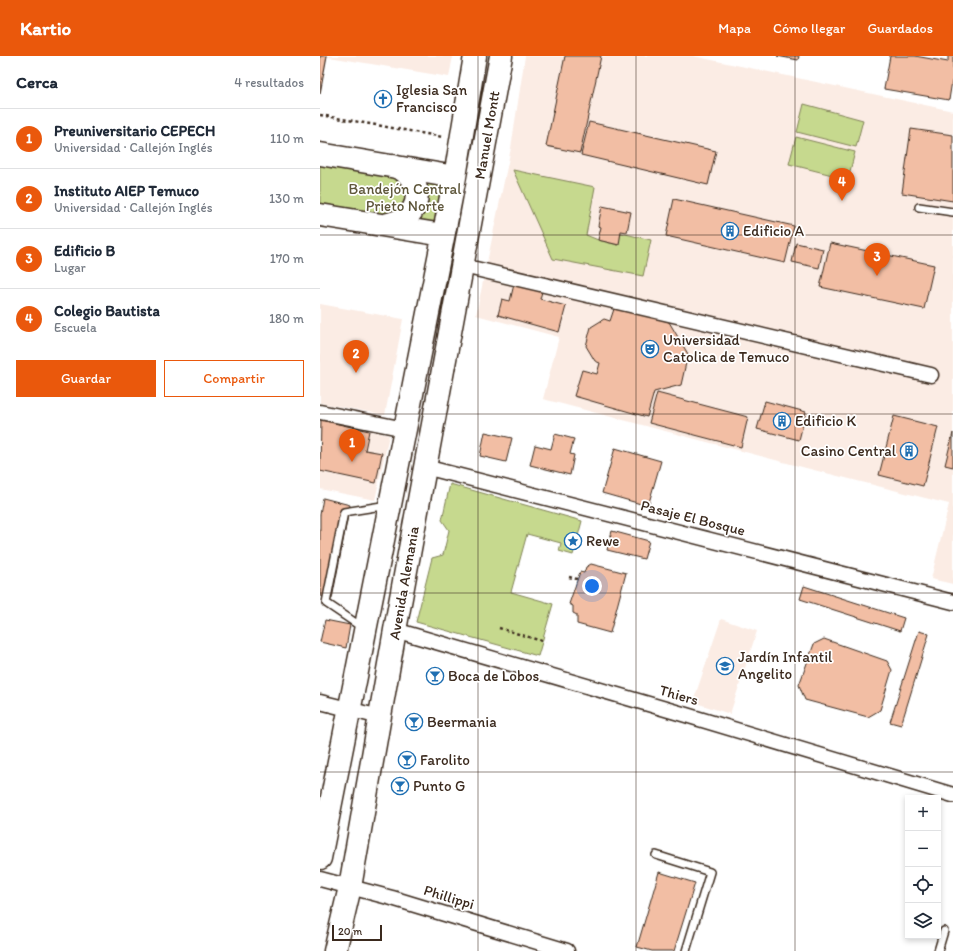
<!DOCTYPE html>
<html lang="es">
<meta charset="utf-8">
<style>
:root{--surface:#fff;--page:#f2f2f3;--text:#1f2937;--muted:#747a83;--line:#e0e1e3;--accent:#ea580c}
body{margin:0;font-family:Itim,sans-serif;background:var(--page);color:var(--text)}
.controls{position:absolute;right:12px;bottom:12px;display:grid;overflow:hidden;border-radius:0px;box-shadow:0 2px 6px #0003}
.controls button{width:36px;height:36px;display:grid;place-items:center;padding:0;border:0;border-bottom:1px solid var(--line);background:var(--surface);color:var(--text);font:20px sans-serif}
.scale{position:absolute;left:12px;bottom:10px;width:50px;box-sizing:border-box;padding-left:4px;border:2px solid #3b2a1e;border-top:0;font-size:11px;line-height:14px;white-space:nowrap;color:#3b2a1e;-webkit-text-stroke:3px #fff;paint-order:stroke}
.you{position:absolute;left:272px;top:530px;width:14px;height:14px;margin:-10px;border:3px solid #fff;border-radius:50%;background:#1a73e8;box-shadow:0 0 0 6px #1a73e833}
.badge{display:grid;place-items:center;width:26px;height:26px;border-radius:50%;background:var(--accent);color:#fff;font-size:13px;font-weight:700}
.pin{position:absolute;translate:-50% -33px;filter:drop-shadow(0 1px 2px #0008)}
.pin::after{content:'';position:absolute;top:21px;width:14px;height:12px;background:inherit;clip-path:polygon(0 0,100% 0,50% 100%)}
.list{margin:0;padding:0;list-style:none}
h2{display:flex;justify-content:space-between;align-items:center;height:52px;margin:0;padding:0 16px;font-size:17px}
h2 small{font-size:13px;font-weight:400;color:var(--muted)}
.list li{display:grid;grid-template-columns:26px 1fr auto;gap:12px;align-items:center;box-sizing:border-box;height:60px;padding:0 16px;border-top:1px solid var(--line)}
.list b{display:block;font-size:15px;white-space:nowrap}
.list p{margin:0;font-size:13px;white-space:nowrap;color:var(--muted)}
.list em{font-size:13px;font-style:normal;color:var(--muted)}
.actions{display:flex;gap:8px;padding:12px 16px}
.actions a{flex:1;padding:9px 0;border:1px solid var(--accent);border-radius:0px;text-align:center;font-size:14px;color:var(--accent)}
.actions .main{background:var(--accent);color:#fff}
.icon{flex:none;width:22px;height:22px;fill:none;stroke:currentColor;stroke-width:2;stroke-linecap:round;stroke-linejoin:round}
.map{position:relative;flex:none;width:633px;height:895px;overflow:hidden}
header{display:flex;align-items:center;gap:24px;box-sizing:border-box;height:56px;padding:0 20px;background:var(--accent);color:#fff}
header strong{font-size:19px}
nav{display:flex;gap:22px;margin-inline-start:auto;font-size:14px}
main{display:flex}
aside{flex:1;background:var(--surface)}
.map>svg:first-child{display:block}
.built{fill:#fbece4}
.green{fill:#c6d98e;stroke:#808256}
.building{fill:#f2bea4;stroke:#3b2a1e}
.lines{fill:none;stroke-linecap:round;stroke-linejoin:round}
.lane-casing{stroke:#3b2a1e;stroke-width:10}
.street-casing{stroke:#3b2a1e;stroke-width:17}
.primary-casing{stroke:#3b2a1e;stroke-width:25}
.path{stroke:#3b2a1e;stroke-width:2.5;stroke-dasharray:3 3;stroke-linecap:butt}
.lane{stroke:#fff;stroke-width:7}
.street{stroke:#fff;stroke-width:14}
.primary{stroke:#fff;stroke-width:22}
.grid{fill:none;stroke:#3b2a1e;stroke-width:1;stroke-opacity:0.55}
.labels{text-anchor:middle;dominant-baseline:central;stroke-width:3.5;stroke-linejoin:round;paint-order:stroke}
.poi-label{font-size:15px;fill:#3b2a1e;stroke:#fff;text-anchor:start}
.street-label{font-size:15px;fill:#3b2a1e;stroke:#fff}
.park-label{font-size:15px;fill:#5e563a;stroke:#fff}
</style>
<header>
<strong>Kartio</strong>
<nav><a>Mapa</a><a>Cómo llegar</a><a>Guardados</a></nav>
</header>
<main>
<aside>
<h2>Cerca<small>4 resultados</small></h2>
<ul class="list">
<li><span class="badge">1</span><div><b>Preuniversitario CEPECH</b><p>Universidad · Callejón Inglés</p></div><em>110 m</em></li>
<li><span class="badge">2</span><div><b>Instituto AIEP Temuco</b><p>Universidad · Callejón Inglés</p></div><em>130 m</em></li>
<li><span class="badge">3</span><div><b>Edificio B</b><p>Lugar</p></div><em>170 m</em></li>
<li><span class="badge">4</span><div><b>Colegio Bautista</b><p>Escuela</p></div><em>180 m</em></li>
</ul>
<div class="actions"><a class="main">Guardar</a><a>Compartir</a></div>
</aside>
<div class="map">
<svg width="633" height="895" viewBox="0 0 633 895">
<rect width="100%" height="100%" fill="#fff"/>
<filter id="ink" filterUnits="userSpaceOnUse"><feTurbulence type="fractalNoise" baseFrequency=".025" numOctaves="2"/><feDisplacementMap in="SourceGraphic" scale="8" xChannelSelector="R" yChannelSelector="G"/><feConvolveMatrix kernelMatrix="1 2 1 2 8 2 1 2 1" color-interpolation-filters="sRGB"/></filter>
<g filter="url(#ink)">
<path class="built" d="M3,0h130l-4,21z
M205,0h168l260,55v473l-22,-5 18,-75 -143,-36 -263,-69 16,-62 -83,-22 35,-167z
M0,248l83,15 -18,96 -65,-12z
M0,364l69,15 -14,65 -55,-11z
M401,563l36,12 -27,83 -37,-12z"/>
<path class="green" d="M484,48l59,16 -7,27 -59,-15z
M476,81l59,15 -7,27 -59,-15z
M0,104l122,20 -8,46 -114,-18z
M193,114l82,17 -9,48 12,5 20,5 3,-12 30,7 -8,36 -90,-17z
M130,428l132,37 -9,34 -14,-4 2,-8 -34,-9 -16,58 42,12 -15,52 -122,-34 16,-64 11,-3 6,-25 -7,-10z"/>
<path class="building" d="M0,0h7l-7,38z
M245,0h36l-21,97 -34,-7z
M457,0h22l-1,4z
M570,0h25l33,6v-6h5v26l-1,-1 -3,19 -65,-11z
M269,66l127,29 -8,34 -127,-30z
M591,73l42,6v66l-51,-8z
M354,143l120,27 -9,37 -119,-27z
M282,150l29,6 -4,20 -6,-1 -2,14 -21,-5 3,-13 -3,-1z
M476,187l27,6 -4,19 -27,-6z
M510,187l104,22 -10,44 -104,-22z
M195,224l28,8 -3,11 26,7 -7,26 -61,-17 4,-16 8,2z
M295,250l54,16 19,32 -7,31 -27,7 -7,25 -73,-21 8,-26 15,4 3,-11 -5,-2 -9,-15 5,-19 13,-8 6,2z
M337,337l91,24 -7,30 -92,-24z
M445,345l41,11 -7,28 -42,-11z
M574,360l44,11 -15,59 -44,-11z
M1,364l48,11 -4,19 17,3 -6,30 -56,-12z
M165,376l27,6 -6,24 -26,-6z
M633,377v34l-8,-2z
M235,378l19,5 -4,15 4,1 -4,20 -40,-10 5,-20 16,4z
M295,392l46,13 -13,45 -46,-13z
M3,442l27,7 -18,94 -12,-3v-81z
M292,475l37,10 -5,18 -37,-9z
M271,508l35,9 -16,60 -33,-9v-9l-4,-2v-7l-4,-2 11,-32 4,1 2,-6z
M484,530l100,32 -4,13 -100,-32z
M5,564l25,5 -4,23 -26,-6z
M599,575l10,3 -28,91 -11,-3z
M504,583l63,22 5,9 -12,40 -12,7 -63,-17 -6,-15 15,-41z
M339,816l36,11 -21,68h-22l-15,-4z"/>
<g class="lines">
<defs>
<path id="lane" d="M599,151l34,5
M43,572l-37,-25 18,-91 44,-7
M336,799l54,17 -24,79
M618,895l6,-20"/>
<path id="street" d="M143,210l468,109
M0,356l85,17
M105,411l528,135
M75,574l291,85 267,80
M0,646l60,15
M0,823l72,19 175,53"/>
<path id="primary" d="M0,98l135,23
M0,159l123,20
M65,169c7,-2 14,-3 20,-7 21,-16 12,-46 -12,-52
M0,802l135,-681 20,-121
M15,895l15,-64 45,-257 106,-574"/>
</defs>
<use href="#lane" class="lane-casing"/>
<use href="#street" class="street-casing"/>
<use href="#primary" class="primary-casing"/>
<path class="path" d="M0,59l123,22
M249,521l8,2
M179,572l46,14"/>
<use href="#lane" class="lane"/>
<use href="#street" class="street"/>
<use href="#primary" class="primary"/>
</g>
</g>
<path class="grid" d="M158,0v895M316,0v895M475,0v895M0,179h633M0,358h633M0,537h633M0,716h633"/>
<defs>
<symbol id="church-ring" viewBox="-11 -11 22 22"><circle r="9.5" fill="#fff" stroke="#1f6fb2" stroke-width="1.5"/><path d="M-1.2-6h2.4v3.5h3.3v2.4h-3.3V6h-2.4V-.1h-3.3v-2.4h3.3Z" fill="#1f6fb2"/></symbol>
<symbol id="building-ring" viewBox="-11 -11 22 22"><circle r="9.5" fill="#fff" stroke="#1f6fb2" stroke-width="1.5"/><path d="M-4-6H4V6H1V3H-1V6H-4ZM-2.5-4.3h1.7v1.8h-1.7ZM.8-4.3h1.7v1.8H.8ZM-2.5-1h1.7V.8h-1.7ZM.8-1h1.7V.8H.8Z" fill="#1f6fb2"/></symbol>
<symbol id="theatre-ring" viewBox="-11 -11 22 22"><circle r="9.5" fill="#fff" stroke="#1f6fb2" stroke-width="1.5"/><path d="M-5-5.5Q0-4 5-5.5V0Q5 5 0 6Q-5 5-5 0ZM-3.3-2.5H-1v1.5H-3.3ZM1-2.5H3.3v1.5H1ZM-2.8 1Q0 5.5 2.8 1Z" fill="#1f6fb2"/></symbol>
<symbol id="sight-ring" viewBox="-11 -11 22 22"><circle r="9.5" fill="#fff" stroke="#1f6fb2" stroke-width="1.5"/><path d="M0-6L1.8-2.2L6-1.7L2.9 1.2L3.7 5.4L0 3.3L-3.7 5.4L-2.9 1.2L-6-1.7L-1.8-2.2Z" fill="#1f6fb2"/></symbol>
<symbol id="school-ring" viewBox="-11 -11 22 22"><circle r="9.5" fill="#fff" stroke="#1f6fb2" stroke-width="1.5"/><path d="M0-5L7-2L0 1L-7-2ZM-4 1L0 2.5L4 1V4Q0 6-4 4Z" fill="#1f6fb2"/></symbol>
<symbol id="bar-ring" viewBox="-11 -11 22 22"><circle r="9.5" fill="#fff" stroke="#1f6fb2" stroke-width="1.5"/><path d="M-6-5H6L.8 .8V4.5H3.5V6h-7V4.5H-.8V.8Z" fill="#1f6fb2"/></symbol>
</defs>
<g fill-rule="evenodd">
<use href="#church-ring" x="53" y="33" width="20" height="20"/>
<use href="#building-ring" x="400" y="165" width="20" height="20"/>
<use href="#theatre-ring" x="320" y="283" width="20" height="20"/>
<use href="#building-ring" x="452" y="355" width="20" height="20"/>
<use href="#building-ring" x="579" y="385" width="20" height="20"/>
<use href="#sight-ring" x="243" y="475" width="20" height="20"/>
<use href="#school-ring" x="395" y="600" width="20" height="20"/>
<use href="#bar-ring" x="105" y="610" width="20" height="20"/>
<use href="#bar-ring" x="84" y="656" width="20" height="20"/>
<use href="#bar-ring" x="77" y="694" width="20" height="20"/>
<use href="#bar-ring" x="70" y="720" width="20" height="20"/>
</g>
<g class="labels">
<g class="poi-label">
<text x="76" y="34">Iglesia San<tspan x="76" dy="17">Francisco</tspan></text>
<text x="423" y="175">Edificio A</text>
<text x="343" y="284">Universidad<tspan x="343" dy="17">Catolica de Temuco</tspan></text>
<text x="475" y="365">Edificio K</text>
<text x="576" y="395" text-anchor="end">Casino Central</text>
<text x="266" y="485">Rewe</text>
<text x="418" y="601">Jardín Infantil<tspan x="418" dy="17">Angelito</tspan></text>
<text x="128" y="620">Boca de Lobos</text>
<text x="107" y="666">Beermania</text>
<text x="100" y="704">Farolito</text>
<text x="93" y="730">Punto G</text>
</g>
<g class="street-label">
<text transform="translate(167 79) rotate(-80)">Manuel Montt</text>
<text transform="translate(373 462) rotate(14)">Pasaje El Bosque</text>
<text transform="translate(84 527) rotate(-80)">Avenida Alemania</text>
<text transform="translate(359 639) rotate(16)">Thiers</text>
<text transform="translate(129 841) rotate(17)">Phillippi</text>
</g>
<g class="park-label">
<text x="85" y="133">Bandejón Central<tspan x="85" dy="17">Prieto Norte</tspan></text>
</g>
</g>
</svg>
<div class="controls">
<button>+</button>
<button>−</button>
<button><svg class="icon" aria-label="locate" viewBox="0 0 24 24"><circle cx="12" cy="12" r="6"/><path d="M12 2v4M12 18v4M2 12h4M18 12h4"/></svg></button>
<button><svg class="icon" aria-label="layers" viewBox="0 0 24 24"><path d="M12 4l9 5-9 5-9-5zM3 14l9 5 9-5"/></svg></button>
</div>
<div class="scale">20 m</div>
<div class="you"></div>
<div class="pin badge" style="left:32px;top:406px">1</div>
<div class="pin badge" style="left:36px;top:317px">2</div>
<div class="pin badge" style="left:557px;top:220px">3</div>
<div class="pin badge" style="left:522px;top:145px">4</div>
</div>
</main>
